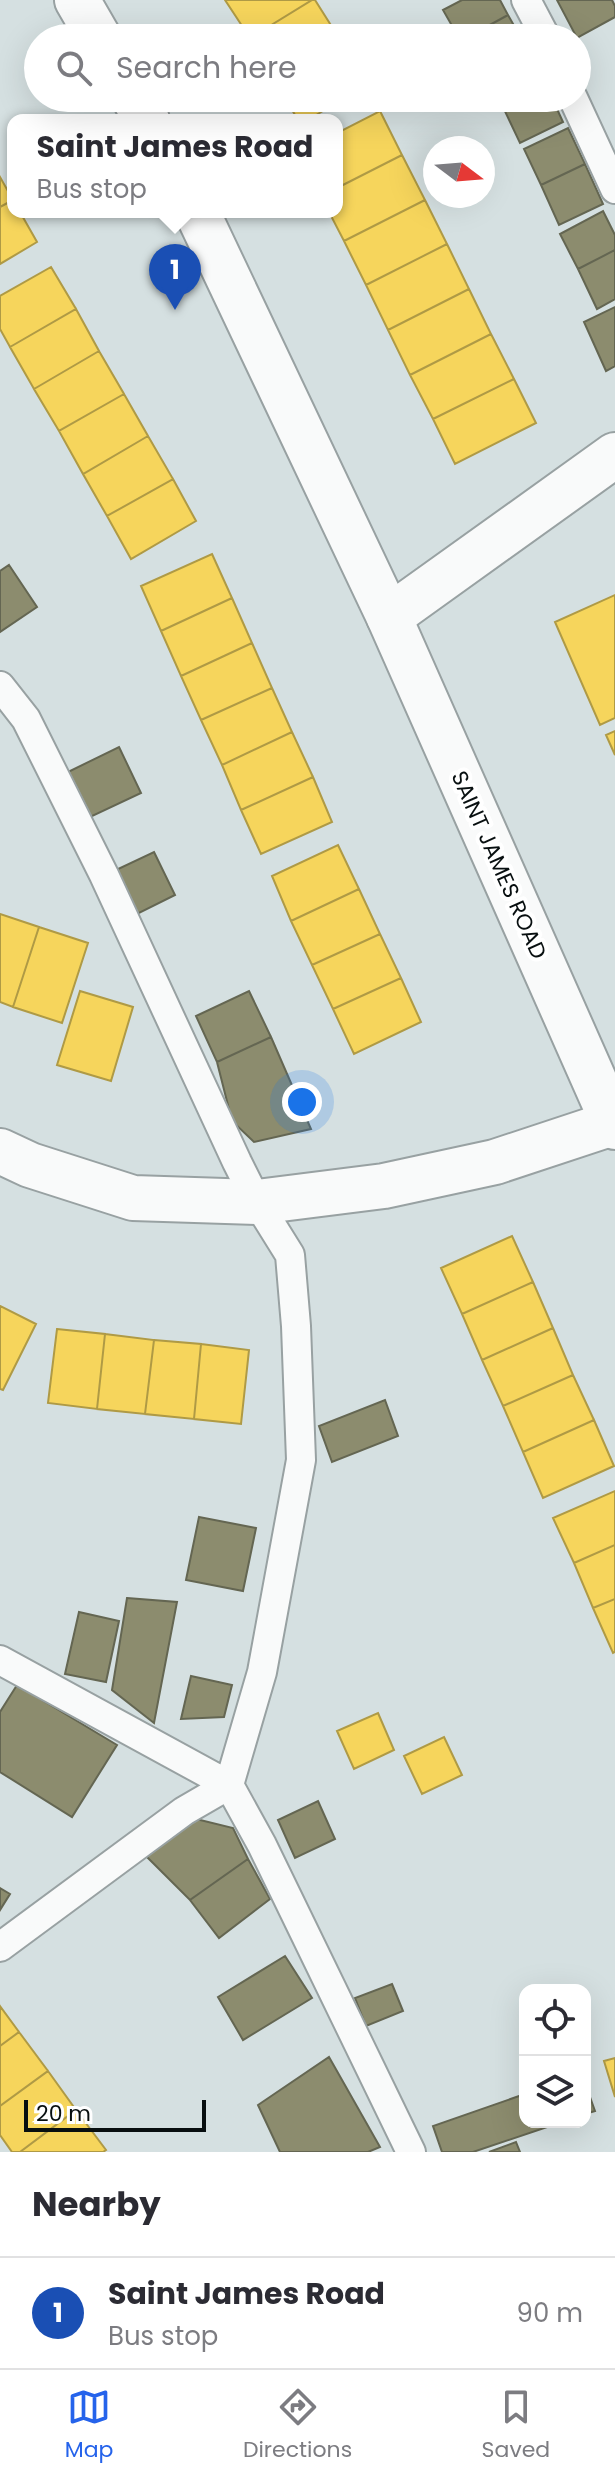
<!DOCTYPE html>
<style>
:root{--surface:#fff;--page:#f7f7f7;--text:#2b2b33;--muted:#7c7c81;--line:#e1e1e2;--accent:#2563eb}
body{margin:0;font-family:Poppins,sans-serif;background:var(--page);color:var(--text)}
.controls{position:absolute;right:24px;bottom:24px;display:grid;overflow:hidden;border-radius:16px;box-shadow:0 8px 32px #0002}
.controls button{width:72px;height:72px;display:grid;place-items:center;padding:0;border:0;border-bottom:2px solid var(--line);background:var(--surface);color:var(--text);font:40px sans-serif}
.compass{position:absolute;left:423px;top:136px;width:72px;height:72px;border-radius:50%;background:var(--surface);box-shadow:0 8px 32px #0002;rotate:106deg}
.scale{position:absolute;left:24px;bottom:20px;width:182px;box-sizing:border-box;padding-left:8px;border:4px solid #080f10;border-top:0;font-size:22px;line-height:28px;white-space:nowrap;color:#080f10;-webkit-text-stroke:6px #fff;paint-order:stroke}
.you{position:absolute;left:302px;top:1102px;width:28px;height:28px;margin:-20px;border:6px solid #fff;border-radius:50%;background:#1a73e8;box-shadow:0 0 0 12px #1a73e833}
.badge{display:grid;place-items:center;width:52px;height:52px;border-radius:50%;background:var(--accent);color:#fff;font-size:26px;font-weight:700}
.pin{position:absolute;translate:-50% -66px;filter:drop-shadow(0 2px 4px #0008)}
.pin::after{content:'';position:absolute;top:42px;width:28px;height:24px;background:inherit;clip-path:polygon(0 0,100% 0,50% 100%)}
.popup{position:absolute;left:7px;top:114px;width:336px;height:104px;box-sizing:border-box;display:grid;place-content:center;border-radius:16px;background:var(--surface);filter:drop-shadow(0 2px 6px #0005);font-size:26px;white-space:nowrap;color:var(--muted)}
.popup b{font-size:30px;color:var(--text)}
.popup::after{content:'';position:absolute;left:50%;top:100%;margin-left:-16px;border:16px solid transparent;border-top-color:var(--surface)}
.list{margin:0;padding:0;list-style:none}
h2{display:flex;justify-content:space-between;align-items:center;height:104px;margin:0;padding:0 32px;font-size:34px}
h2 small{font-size:26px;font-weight:400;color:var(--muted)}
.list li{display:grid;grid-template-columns:52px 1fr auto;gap:24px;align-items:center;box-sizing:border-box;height:112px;padding:0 32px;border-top:2px solid var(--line)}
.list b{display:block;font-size:30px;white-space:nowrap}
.list p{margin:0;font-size:26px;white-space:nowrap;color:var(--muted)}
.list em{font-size:26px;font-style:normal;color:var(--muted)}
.icon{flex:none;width:44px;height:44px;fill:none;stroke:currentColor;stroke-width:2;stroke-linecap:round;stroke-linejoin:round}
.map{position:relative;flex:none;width:615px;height:2152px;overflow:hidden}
.search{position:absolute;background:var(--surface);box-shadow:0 8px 32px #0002;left:24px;right:24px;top:24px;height:88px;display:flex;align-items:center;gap:20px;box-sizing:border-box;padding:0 28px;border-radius:44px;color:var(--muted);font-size:30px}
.sheet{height:216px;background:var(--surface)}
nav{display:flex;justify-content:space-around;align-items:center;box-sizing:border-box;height:112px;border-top:2px solid var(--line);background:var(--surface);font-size:22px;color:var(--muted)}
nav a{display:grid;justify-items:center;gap:4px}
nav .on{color:var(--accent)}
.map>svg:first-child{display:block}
.homes{fill:#f6d55c;stroke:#af9a45;stroke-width:2}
.industry{fill:#8c8c6e;stroke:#646652;stroke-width:2}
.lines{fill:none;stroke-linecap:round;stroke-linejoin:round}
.service-casing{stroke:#98a1a2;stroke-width:32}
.minor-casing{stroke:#98a1a2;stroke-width:48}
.tertiary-casing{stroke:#98a1a2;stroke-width:48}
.service{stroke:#f9fafa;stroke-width:28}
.minor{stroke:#f9fafa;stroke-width:44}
.tertiary{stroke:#f9fafa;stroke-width:44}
.labels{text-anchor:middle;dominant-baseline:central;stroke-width:8;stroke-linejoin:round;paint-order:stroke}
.street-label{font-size:22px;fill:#080f10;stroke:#fff}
</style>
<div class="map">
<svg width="615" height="2152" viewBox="0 0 615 2152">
<rect width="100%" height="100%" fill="#d5e0e1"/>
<path class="homes" d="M225,0h87l-62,38z
M312,0h3l24,38h-89z
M285,98h59l-36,22h-10z
M380,111l22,44 -65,33v-55z
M402,155l23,45 -81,41 -15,-29h8v-24z
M0,177l13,23 -13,7z
M13,200v12h7l17,30 -37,22v-57z
M425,200l22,44 -81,41 -22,-44z
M447,244l22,45 -81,41 -22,-45z
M51,267l25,42 -66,38 -10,-18v-33z
M469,289l22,45 -81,41 -22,-45z
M76,309l23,42 -65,38 -24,-42z
M491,334l23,45 -81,40 -23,-44z
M99,351l25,43 -65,37 -25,-42z
M514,379l22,44 -81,41 -22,-45z
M124,394l24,42 -65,38 -24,-43z
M148,436l25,43 -66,37 -24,-42z
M173,479l23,42 -65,38 -24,-43z
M212,554l20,44 -71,33 -20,-45z
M615,595v123l-15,7 -45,-103z
M232,598l20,45 -71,33 -20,-45z
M252,643l20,45 -71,32 -20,-44z
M272,688l20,44 -70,33 -21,-45z
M615,731v24l-9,-20z
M292,732l21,45 -72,33 -19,-45z
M313,777l19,45 -71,32 -20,-44z
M338,845l21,44 -68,32 -19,-45z
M359,889l21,45 -68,31 -21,-44z
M0,914l39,13 -26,80 -13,-5z
M39,927l49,16 -26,80 -49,-16z
M380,934l21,44 -68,31 -21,-44z
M401,978l20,44 -67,32 -21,-45z
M80,991l53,16 -22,74 -54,-16z
M512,1236l21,46 -71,32 -21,-46z
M533,1282l20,46 -71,32 -20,-46z
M0,1306l36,18 -33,66 -3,-1z
M553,1328l20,47 -70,31 -21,-46z
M57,1329l48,5 -8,75 -49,-6z
M105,1334l49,6 -9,74 -48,-5z
M154,1340l47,4 -7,75 -49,-5z
M201,1344l48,6 -8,74 -47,-5z
M573,1375l21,45 -71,32 -20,-46z
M594,1420l20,46 -71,32 -20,-46z
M615,1491v54l-41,18 -21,-45z
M615,1545v54l-22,9 -19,-45z
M615,1599v53l-2,1 -20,-45z
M378,1713l16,37 -40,19 -17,-38z
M444,1737l18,38 -40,19 -18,-38z
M0,2006l19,26 -19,14z
M19,2032l29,39 -48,35v-60z
M615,2058v39l-11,-36z
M48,2071l28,39 -56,42h-8l-12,-17v-29z
M76,2110l30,40 -3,2h-83z"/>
<path class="industry" d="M462,0h38l8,15 -42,23h-7l-16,-28z
M557,0h55l3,6v11l-38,21z
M508,15l13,23h-55z
M522,98h30l11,24 -43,21 -17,-36z
M568,128l17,36 -44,21 -17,-36z
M585,164l18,40 -44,21 -18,-40z
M603,211l12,24v15l-37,19 -18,-35z
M615,250v49l-18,10 -19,-40z
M615,307v59l-9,5 -22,-49z
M9,565l28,42 -37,25v-61z
M119,747l22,46 -53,25 -22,-45z
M154,852l21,43 -38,19 -21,-44z
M249,991l22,46 -54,25 -21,-46z
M271,1037l40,92 -57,13 -22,-21 -15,-59z
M385,1400l13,36 -66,26 -13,-36z
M199,1517l57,11 -13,63 -57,-11z
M127,1598l50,4 -23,121 -42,-33z
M79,1612l40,9 -13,61 -41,-8z
M191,1676l41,9 -8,32 -43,2z
M17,1685l100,60 -45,72 -72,-45v-60z
M318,1801l17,38 -40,19 -17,-38z
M192,1818l41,10 15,31 -58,41 -44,-44z
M248,1859l22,40 -51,39 -29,-38z
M0,1888l10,6 -10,16z
M285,1956l27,42 -69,42 -25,-43z
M392,1984l11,27 -37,15 -11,-28z
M329,2057l51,90 -12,5h-88l-22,-47z
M585,2083l10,28 -10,3z
M525,2094v28h37l-89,30h-31l-9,-26z
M516,2142l4,10h-31z"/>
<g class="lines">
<defs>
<path id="service" d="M526,0l20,38
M573,98l42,91
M0,686l26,33 78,156 133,287 20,40 33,53 6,71 5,134 -39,212 -33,113 -45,26 -184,136
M0,1660l229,125 33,60 149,307"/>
<path id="minor" d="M389,617l226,-162
M0,1151l30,14 103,33 124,4 127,-16 111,-24 118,-39"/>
<path id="tertiary" d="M77,0l22,38
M134,98l13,22
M197,212l192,405 226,510"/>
</defs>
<use href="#service" class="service-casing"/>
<use href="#minor" class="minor-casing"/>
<use href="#tertiary" class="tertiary-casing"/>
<use href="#service" class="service"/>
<use href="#minor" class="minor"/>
<use href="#tertiary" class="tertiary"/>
</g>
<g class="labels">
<g class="street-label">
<text transform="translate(499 865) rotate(66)">SAINT JAMES ROAD</text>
</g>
</g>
</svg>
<div class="controls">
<button><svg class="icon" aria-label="locate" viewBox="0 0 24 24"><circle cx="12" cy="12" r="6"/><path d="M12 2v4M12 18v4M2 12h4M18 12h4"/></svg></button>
<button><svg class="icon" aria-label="layers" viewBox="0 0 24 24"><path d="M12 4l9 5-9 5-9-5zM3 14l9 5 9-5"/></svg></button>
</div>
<svg class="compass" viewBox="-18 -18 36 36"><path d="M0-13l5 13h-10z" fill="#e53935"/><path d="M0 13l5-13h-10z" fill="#7c7c81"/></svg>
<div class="scale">20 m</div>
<div class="you"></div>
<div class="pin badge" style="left:175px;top:310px;background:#1a4fb4">1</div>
<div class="popup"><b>Saint James Road</b>Bus stop</div>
<div class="search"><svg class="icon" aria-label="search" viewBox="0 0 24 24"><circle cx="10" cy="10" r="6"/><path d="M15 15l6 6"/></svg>Search here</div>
</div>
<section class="sheet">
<h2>Nearby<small></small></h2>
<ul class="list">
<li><span class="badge" style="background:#1a4fb4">1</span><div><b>Saint James Road</b><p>Bus stop</p></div><em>90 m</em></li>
</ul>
</section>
<nav>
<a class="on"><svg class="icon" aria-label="map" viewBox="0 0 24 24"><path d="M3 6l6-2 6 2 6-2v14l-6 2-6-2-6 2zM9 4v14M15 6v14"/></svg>Map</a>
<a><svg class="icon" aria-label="directions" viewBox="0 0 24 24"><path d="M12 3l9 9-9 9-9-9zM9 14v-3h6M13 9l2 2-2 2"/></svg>Directions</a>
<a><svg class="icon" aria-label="saved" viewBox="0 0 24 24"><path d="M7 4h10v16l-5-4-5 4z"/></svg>Saved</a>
</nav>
